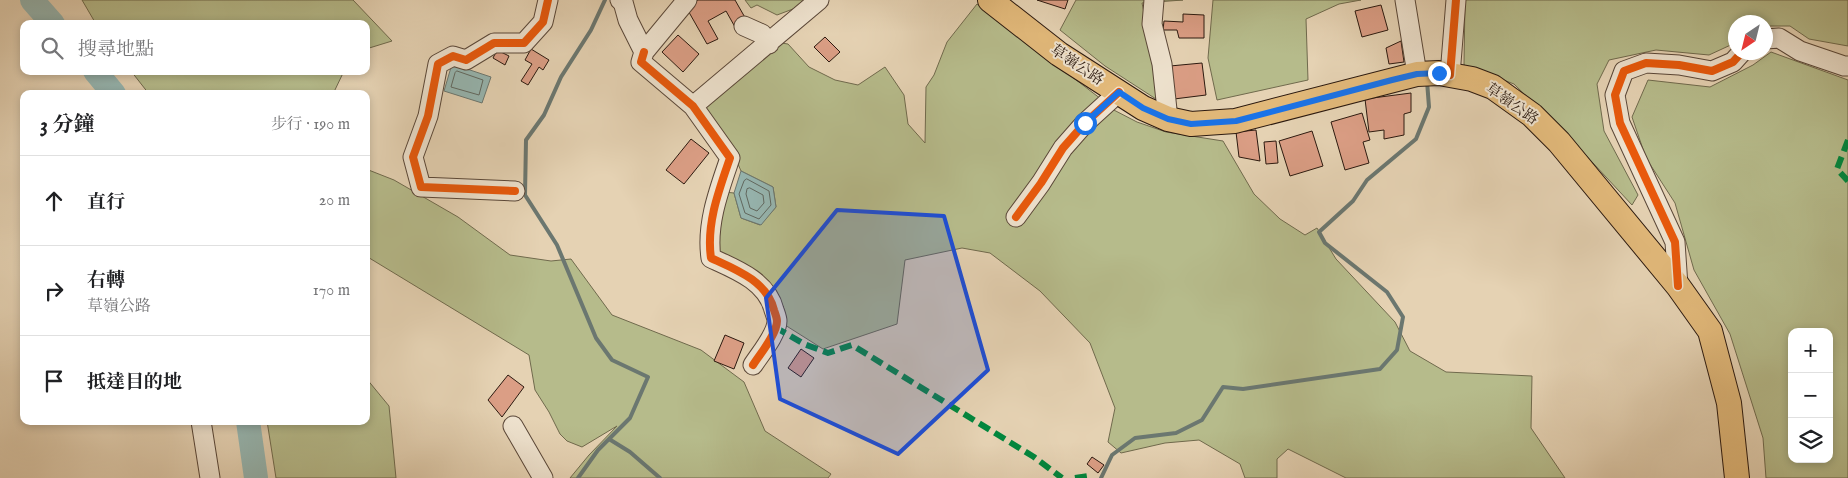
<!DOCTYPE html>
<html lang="zh-TW">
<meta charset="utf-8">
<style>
:root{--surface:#fff;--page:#f2f2f2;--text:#202124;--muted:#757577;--line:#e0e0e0}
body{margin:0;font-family:"IM FELL English","Noto Serif TC",serif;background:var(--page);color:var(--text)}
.controls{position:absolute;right:15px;bottom:15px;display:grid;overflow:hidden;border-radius:10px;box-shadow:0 2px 8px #0003}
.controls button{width:45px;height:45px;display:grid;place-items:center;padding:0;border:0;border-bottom:1px solid var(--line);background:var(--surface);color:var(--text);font:25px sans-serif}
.compass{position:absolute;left:1728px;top:15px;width:45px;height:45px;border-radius:50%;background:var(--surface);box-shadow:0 2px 8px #0003;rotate:215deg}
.stop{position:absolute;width:15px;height:15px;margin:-11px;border:4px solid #1a73e8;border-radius:50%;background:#fff}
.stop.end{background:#1a73e8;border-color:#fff;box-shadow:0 1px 5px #0008}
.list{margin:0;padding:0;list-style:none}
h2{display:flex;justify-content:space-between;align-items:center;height:65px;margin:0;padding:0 20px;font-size:21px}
h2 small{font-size:16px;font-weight:400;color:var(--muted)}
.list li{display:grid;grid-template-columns:32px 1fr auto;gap:15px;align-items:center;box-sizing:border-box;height:90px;padding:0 20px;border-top:1px solid var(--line)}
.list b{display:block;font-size:19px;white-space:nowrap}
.list p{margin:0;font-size:16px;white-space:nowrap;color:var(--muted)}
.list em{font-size:16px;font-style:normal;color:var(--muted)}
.icon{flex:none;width:28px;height:28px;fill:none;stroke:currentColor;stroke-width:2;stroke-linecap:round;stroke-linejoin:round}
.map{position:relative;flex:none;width:1848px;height:478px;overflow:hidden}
.search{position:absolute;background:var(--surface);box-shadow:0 2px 8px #0003;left:20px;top:20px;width:350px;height:55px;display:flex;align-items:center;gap:12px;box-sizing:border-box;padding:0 18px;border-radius:10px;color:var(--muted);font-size:19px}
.panel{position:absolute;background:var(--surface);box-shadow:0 2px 8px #0003;left:20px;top:90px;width:350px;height:335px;border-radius:10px}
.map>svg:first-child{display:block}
.green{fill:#b6bb8b;stroke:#706a4d;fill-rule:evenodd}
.water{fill:#96b6b1;stroke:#6b7770}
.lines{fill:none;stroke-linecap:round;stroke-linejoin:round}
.shore{stroke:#606860;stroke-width:1}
.stream{stroke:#6b7770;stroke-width:4}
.river{stroke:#96b6b1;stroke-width:24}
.building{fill:#db9e85;stroke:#2b190f}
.minor-casing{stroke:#5a4738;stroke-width:21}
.major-casing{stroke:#2b190f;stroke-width:26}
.minor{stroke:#eee2ce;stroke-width:19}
.major{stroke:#e2b97a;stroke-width:24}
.quiet{stroke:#00873e;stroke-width:6;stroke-dasharray:12 6;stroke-linecap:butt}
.cycleway-casing{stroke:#eee2ce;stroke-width:11}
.cycleway{stroke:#e8590c;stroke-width:8}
.route{stroke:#1a73e8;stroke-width:6}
.marked{fill:#1d4ed8;fill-opacity:0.2;stroke:#1d4ed8;stroke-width:4;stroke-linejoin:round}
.labels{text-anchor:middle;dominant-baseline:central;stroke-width:4;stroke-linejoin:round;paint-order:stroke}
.street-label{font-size:15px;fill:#2b190f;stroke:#eee2ce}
</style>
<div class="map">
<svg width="1848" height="478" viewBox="0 0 1848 478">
<rect width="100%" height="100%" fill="#e5d2b3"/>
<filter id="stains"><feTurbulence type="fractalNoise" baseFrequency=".004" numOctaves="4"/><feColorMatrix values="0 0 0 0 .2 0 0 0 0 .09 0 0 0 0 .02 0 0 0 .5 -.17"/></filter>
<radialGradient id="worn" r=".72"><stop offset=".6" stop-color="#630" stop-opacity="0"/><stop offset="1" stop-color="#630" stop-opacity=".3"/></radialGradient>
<path class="green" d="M82,0h271l39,41 -26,8v-25h-270z
M745,0h67l-3,3 -32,12 -20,-10 -6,3z
M1076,0h107l-41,3 13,62 1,34 -51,-33 -45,-36z
M1213,0h148l-22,4 -33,15 2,61 -91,20 -9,-42z
M1465,0h383v46l-39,-7 -19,-13h-24v-4h-30l-1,21 -26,12 -53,-5 -47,10 -12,24 7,47 34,64 -6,10 -52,-56 -66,-65 -50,-19z
M977,4l124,95 -39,61 46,-53 29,15 29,10 57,9 31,53 26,25 25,16 12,-7 19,31 59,63 15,29 36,21 86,4 -1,52 34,50h-219l-58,-29 -11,10v19h-32l-5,-14 -41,-24 -34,3 -44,10 -13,-11 7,-34 -25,-65 -50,-52 -50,-38 -28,-5 -57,12 -8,64 -74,25 -38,-24 -68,-69 7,-64 10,1 7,25 19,7 16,-18 -3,-20 -32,-16 -6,-14 -37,-53 70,-63 20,3 21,23 26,13 23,5 27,-18 19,28 4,29 17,19 1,-56 8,-12 13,-33z
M1771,52l77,28v398h-82l-3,-40 -33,-104 -36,-64 -19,-67 -29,-45 -14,-41 16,-37 62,7 43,-22zM1792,332h37v127h-37z
M131,71h213l-11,23h-184z
M366,169l28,11 64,37 52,38 41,6 20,-2 41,56 89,35 43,32 21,49 66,43 -3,4h-258l19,-23 28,-29 -35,21 -15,-6 -7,-7 -11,-22 -14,-22 -6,-35 -163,-99z
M366,378l23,28 7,72h-120l-9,-57h99z"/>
<path class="water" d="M452,64l39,13 -9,26 -38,-12z
M741,171l32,16 3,20 -15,18 -20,-7 -7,-25z"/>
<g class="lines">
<path class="shore" d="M457,71l26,9 -4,15 -28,-8 4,-14z
M747,179l22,12 2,14 -12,14 -14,-6 -6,-19 5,-13z
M750,188l13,7 1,8 -7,8 -7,-3 -4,-14 1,-5z"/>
<path class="stream" d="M609,439l21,13 30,26
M578,478l20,-28 32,-32 18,-41 -36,-17 -16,-22 -39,-93 -32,-50 1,-55 18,-25 17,-38 30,-47 14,-30
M1101,478l11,-23 23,-17 41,-5 26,-13 21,-33 20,2 137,-20 17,-19 6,-33 -16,-25 -62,-49 -6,-11 34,-31 14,-21 49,-41 13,-32 -2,-26"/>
<path class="river" d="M32,0l21,24
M95,71l19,23
M248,421l8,57"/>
</g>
<path class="building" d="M698,0h37l12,21 -12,6 -9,-16 -18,10 10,18 -11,5 -21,-37z
M1037,0h31l-3,9z
M1381,5l7,25 -26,7 -7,-26z
M1183,14l21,1v23h-25l-2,-8h-14l1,-9 19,1z
M678,35l21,19 -16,18 -21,-20z
M825,37l15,15 -11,10 -15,-15z
M1401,41l3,21 -15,2 -3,-16z
M531,49l18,11 -6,10 -4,-3 -11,18 -7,-4 11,-17 -7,-4z
M497,50l12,6 -4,9 -12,-7z
M1202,63l4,32 -32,4 -4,-33z
M1411,93v19l-7,2v21l-20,4v-9l-15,2 -4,-33z
M1362,113l8,27 -7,2 6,21 -24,7 -14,-48z
M1256,130l4,31 -21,-4 -3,-25z
M1312,131l11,35 -33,10 -11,-35z
M691,139l18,14 -25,31 -18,-14z
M1276,141l2,22 -12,1 -2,-22z
M725,335l19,8 -10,26 -20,-8z
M801,349l13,9 -13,19 -13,-9z
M508,375l16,12 -22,30 -14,-17z
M1092,457l12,8 -6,8 -11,-9z"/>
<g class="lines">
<defs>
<path id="minor" d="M620,0l3,2 5,18 16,32 43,-52
M1154,0l-2,24 10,40 6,55
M1405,0l12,74
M744,26l18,8 7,10
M1766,39l13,-1 21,13 44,15h4
M644,52l-3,10 52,44 37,52c-11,32 -24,66 -19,100 24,11 56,23 63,52 1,3 3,8 3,11 0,13 -17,33 -24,44
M1450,75l6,-75
M693,106l126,-106
M515,191l-94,-4 -8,-30 15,-41 10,-52 15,-8 13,4 28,-17h30l19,-21 5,-22
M1016,217l25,-34 22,-35 22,-25 34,-31
M1678,286l-3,-44 -55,-119 -5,-28 9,-24 22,-8 33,2 33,6 21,-9 9,-10
M201,421l9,57
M513,426l30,52"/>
<path id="major" d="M990,0l69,54 84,54 25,11 23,5 44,-3 182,-47 22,-1 33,6 21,8 39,28 27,27 119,144 32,45 19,72 8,75"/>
</defs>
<use href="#minor" class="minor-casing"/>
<use href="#major" class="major-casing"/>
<use href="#minor" class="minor"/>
<use href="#major" class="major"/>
<path class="quiet" d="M1848,140l-11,29 11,12
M775,327l29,17 24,9 24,-8 182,112 28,21
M1075,478l13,-2"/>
<defs>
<path id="cycleway" d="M644,52l-3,10 52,44 37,52c-11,32 -24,66 -19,100 24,11 56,23 63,52 1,3 3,8 3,11 0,13 -17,33 -24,44
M1450,75l6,-75
M515,191l-94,-4 -8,-30 15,-41 10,-52 15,-8 13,4 28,-17h30l19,-21 5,-22
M1016,217l25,-34 22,-35 22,-25 34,-31
M1678,286l-3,-44 -55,-119 -5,-28 9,-24 22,-8 33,2 33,6 21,-9 9,-10"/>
</defs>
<use href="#cycleway" class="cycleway-casing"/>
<use href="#cycleway" class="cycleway"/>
</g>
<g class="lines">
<path class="route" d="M1085,123l34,-31 24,16 25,11 23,5 45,-3 156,-41 25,-6 22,-1"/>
</g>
<path class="marked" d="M837,210l107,6 44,154 -90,84 -118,-55 -14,-101z"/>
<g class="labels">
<g class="street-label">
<text transform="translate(1077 65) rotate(34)">草嶺公路</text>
<text transform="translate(1512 104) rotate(35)">草嶺公路</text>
</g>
</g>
<rect width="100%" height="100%" filter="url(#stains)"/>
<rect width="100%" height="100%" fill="url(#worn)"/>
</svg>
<div class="controls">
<button>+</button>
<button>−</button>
<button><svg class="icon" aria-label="layers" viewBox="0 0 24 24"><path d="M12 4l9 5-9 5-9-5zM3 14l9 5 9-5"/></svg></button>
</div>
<svg class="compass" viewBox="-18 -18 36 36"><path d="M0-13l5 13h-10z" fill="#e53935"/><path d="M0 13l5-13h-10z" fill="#757577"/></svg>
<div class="stop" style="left:1085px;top:123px"></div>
<div class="stop end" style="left:1439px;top:73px"></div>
<div class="search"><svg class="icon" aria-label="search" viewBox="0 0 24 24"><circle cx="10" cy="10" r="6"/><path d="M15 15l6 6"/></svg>搜尋地點</div>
<section class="panel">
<h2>3 分鐘<small>步行 · 190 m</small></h2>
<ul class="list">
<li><svg class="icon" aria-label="ahead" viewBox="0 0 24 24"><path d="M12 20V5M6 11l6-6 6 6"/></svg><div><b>直行</b></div><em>20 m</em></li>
<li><svg class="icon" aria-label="right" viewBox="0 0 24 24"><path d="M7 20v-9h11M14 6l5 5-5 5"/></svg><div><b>右轉</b><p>草嶺公路</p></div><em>170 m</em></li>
<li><svg class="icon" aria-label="arrive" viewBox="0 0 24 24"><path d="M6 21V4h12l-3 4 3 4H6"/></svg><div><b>抵達目的地</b></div></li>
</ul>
</section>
</div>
